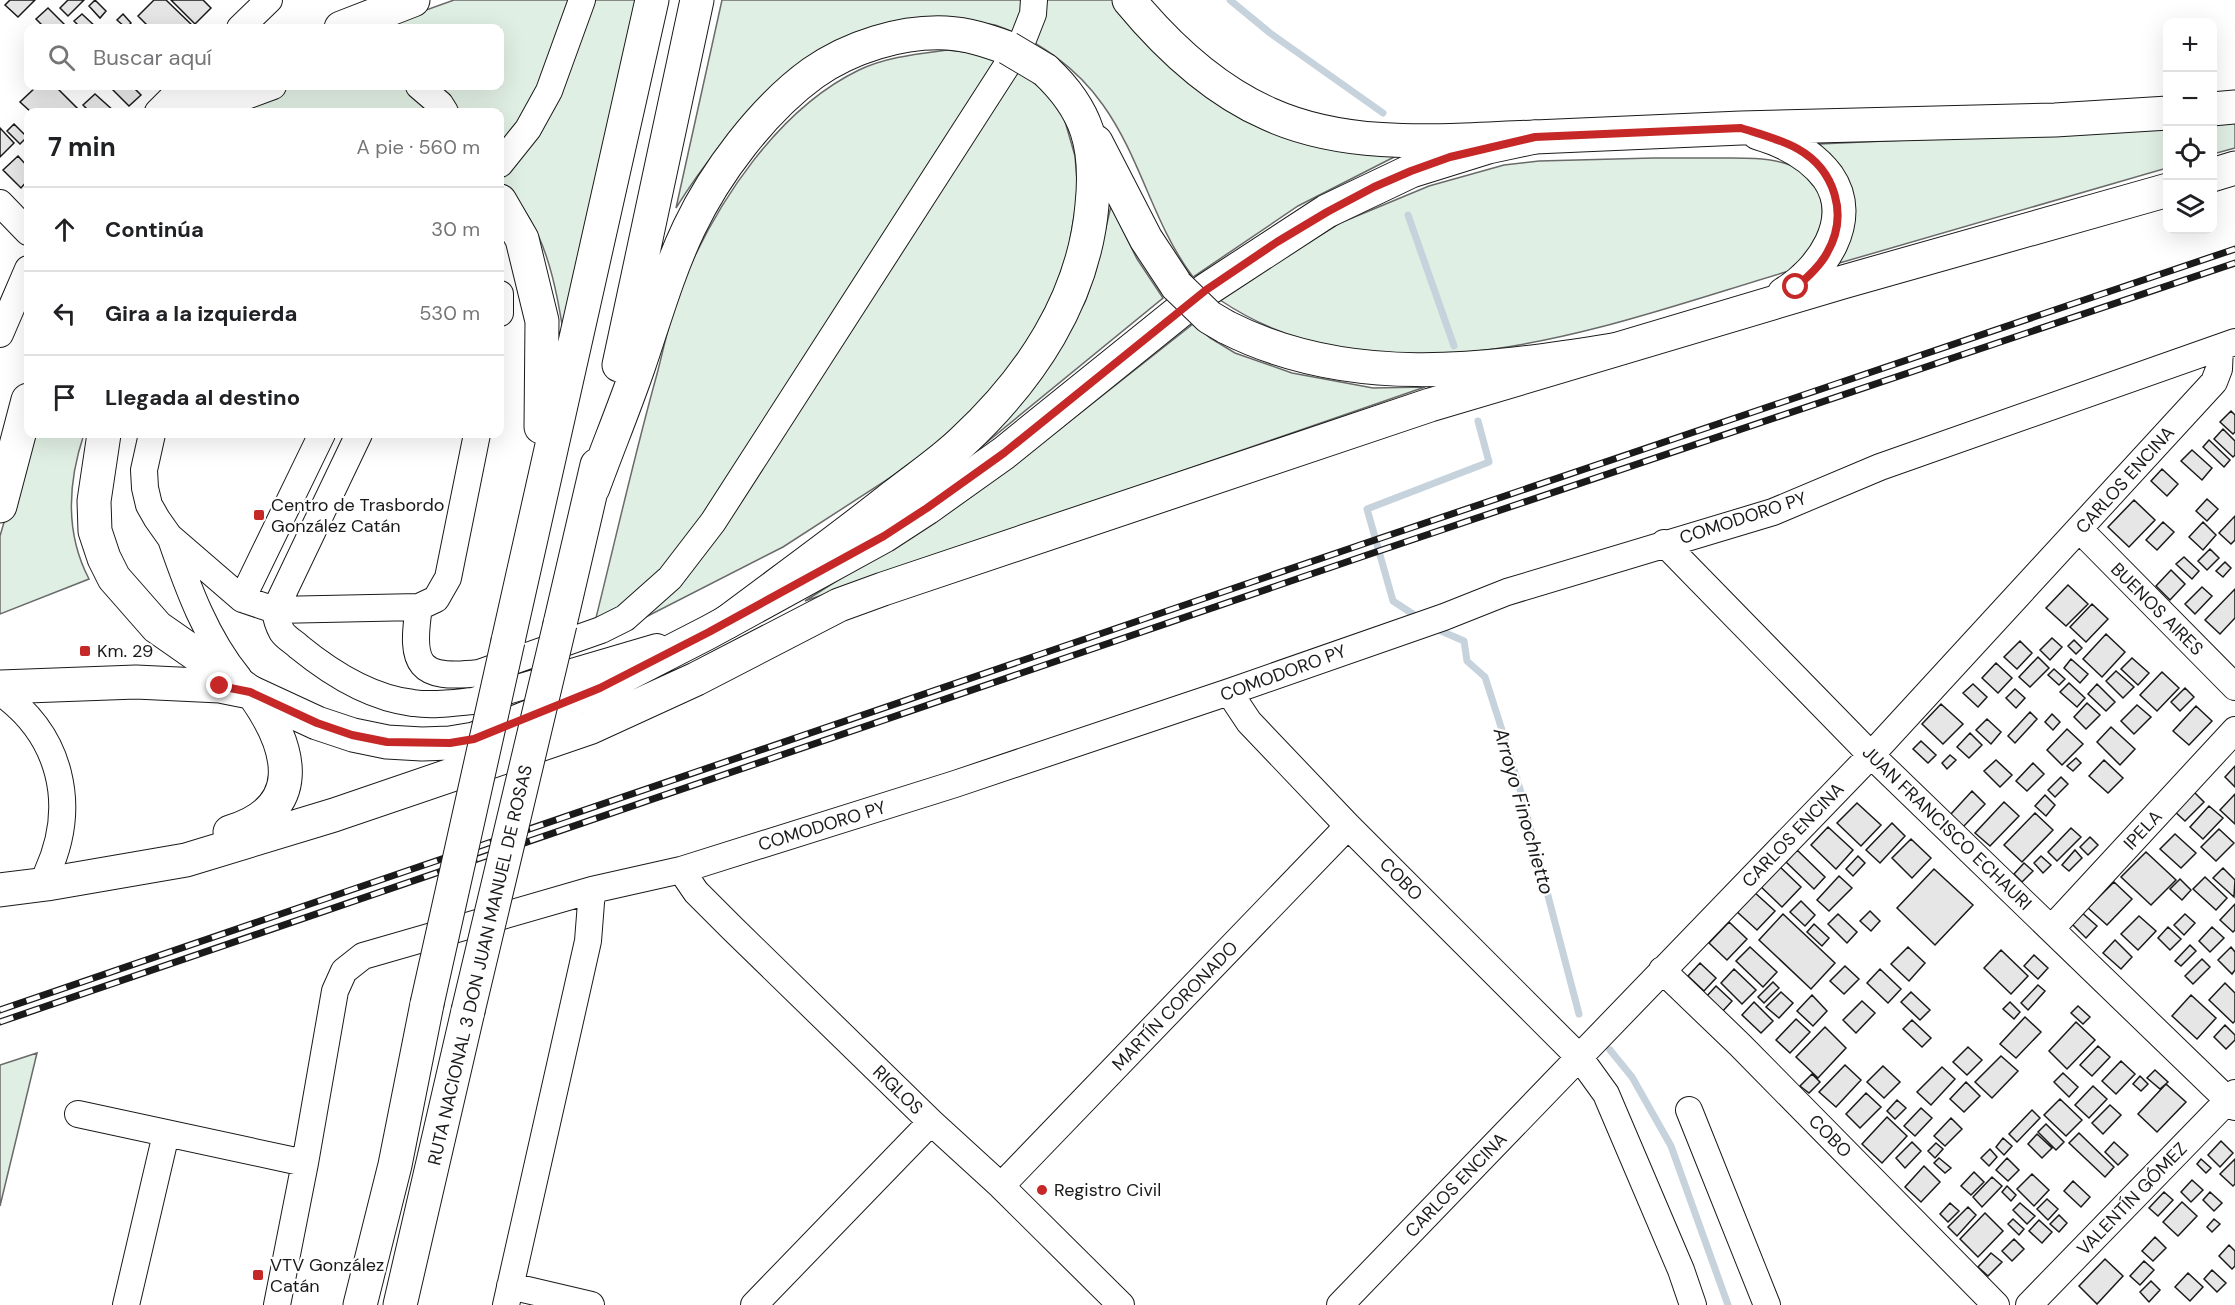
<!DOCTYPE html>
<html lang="es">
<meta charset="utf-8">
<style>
:root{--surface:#fff;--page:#f2f2f2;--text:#202124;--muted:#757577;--line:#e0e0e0}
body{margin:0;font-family:"DM Sans",sans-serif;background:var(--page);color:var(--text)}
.controls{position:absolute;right:18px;top:18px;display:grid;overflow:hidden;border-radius:12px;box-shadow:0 6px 24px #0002}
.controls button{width:54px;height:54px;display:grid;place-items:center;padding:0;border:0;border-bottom:2px solid var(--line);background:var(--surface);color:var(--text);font:30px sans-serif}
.stop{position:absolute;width:18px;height:18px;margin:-14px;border:4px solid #c62828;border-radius:50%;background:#fff}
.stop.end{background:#c62828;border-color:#fff;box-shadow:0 2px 6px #0008}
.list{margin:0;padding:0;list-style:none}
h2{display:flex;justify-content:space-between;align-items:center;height:78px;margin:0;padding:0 24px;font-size:26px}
h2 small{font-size:20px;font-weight:400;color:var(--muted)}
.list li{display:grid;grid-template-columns:39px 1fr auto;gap:18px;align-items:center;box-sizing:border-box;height:84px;padding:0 24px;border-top:2px solid var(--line)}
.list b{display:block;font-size:22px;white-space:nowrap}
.list em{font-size:20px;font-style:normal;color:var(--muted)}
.icon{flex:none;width:33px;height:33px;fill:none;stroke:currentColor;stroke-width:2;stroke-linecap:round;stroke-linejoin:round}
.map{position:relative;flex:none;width:2235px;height:1305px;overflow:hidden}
.search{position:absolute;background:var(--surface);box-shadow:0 6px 24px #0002;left:24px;top:24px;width:480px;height:66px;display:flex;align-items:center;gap:15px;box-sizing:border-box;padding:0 21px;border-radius:12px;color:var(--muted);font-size:22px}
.panel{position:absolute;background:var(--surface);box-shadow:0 6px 24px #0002;left:24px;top:108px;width:480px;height:330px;border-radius:12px}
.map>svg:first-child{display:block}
.green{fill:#e0efe3;stroke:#6a6a6a;stroke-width:1.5}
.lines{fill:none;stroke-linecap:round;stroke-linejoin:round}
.stream{stroke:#c6d2dc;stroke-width:7}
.building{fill:#e6e6e6;stroke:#1a1a1a;stroke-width:1.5}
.minor-casing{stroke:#1a1a1a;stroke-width:28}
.major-casing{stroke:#1a1a1a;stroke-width:35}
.highway-casing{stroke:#1a1a1a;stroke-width:35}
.minor{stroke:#fff;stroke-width:26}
.major{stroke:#fff;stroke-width:33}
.highway{stroke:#fff;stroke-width:33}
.rail-casing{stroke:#1a1a1a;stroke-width:7}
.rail{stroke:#fff;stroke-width:4.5;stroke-dasharray:14;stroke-linecap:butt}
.highway-bridge-casing{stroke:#1a1a1a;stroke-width:35;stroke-linecap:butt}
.highway-bridge{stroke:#fff;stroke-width:33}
.route{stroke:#c62828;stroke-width:8}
.poi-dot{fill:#c62828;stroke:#fff;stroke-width:2}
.labels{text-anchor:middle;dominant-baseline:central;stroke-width:4.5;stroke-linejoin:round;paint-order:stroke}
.street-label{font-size:18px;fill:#1a1a1a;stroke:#fff}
.poi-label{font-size:18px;fill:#1a1a1a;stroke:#fff;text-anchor:start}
.water-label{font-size:20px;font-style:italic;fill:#1a1a1a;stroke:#fff}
</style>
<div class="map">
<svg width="2235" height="1305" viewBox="0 0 2235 1305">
<rect width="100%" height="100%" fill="#fff"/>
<path class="green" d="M454,0h186l-74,349c-10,-62 -18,-122 -66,-168v-69h-282l34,-26h248v-58h-124z
M722,0h391l24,29 51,48 212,77 -102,52 -105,71c-40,-53 -52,-119 -90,-172 -26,-37 -66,-66 -108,-80 -143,-25 -251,74 -319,183z
M947,50l29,3 26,8 36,22 15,16 11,19 11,38 3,37 -10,59 -22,60 -39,60 -42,45 -49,44 -133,86 -194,99c23,-91 43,-182 68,-272 8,-30 14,-63 26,-92 34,-80 95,-173 176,-212 27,-13 58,-16 88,-20z
M2235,120v28l-22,6 -1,-32z
M2167,126v42l-331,96 -1,-103 -16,-17 286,-13z
M1653,158c21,0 42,0 64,0 38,0 99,-4 105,47 2,14 -2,31 -10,44 -5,8 -16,15 -23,22 -176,52 -399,143 -569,29l36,-25 84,-52 89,-37 75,-21 35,-4z
M1111,206l26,53 26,39 -215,176 115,-132 22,-40 11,-32z
M1193,324l17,14 25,15 57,20 81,15 52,-1 -620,214 132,-84 85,-58z
M30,434h54c-16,48 -19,99 5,145l-89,35v-78z
M37,1053l-37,153v-141z"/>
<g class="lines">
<path class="stream" d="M1230,0l40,33 113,80
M1408,215l46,131
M1419,618l-26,-17 -26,-92 122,-47 -11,-41
M1441,631l23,10 3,20 18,16 17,53 18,59 59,225
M1610,1050l22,27 39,69 57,159"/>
</g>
<path class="building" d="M10,0h25l-17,17 -13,-12z
M68,0h16l-16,16 -8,-8z
M95,0l11,11 -6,7 -11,-12z
M154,0h12l29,28h-45l-12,-12z
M171,0h32l8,8 -16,16z
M48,8l16,16 -4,4h-15l-9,-9z
M82,14l15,14h-16l-7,-7z
M123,14l8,9 -5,5 -9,-8z
M37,86h18l24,24 -3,2h-45l-11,-10z
M109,86h23l9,9 -12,11z
M95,94l20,18h-25l-7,-7z
M14,124l13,13 -7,7 -13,-13z
M0,128l14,15 -14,14z
M18,156l10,11v13l-7,8 -18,-18z
M2231,411l4,4v17l-2,2 -13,-12z
M2223,429l12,12v14l-2,2 -19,-18z
M2209,440l21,20 -6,7 -21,-20z
M2192,450l20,18 -10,12 -21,-19z
M2162,469l16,15 -11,12 -16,-15z
M2207,499l11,10 -11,12 -11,-10z
M2134,500l21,20 -26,27 -21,-20z
M2235,516v24l-4,4 -12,-11z
M2163,522l11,10 -17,18 -11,-10z
M2203,522l13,13 -13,15 -14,-13z
M2210,549l9,9 -12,12 -9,-9z
M2184,557l15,14 -7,8 -16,-15z
M2225,562l6,6 -8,9 -7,-6z
M2171,570l14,14 -15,16 -14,-14z
M2068,585l20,19 -22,22 -20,-18z
M2202,587l10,9 -17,18 -10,-10z
M2235,589v29l-15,16 -15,-14z
M2092,604l16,15 -22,23 -16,-15z
M2106,634l19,18 -23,25 -19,-18z
M2052,638l10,9 -12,13 -10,-10z
M2074,640l8,8 -6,6 -8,-8z
M2020,641l12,12 -15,16 -13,-12z
M2038,657l11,11 -19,19 -11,-10z
M2132,658l17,15 -11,12 -17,-16z
M2071,659l17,15 -8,9 -16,-15z
M1996,663l16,15 -14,15 -16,-15z
M2054,669l11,10 -6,6 -11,-10z
M2116,671l18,16 -11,11 -17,-17z
M2162,672l17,16 -22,23 -17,-16z
M2069,683l16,15 -8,9 -17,-15z
M1973,684l14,13 -9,10 -15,-14z
M2097,684l18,18 -9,9 -18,-17z
M2185,688l9,9 -14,14 -9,-9z
M2015,689l10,9 -9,10 -10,-10z
M2087,703l13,12 -14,14 -12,-12z
M1941,704l22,20 -20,20 -21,-20z
M2137,705l14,12 -17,17 -13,-13z
M2196,706l16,15 -23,24 -16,-14z
M2030,712l7,7 -22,24 -7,-7z
M2052,714l8,8 -7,8 -8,-8z
M1987,719l14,13 -10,12 -15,-14z
M2111,727l24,22 -15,16 -23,-23z
M2067,729l16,15 -21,21 -15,-15z
M1970,733l12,12 -13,13 -12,-11z
M1921,741l15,14 -8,8 -15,-14z
M1950,755l6,5 -9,9 -5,-6z
M2076,758l5,5 -8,8 -6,-5z
M1996,760l16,15 -12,12 -16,-16z
M2104,760l19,18 -15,15 -19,-17z
M2033,763l11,11 -17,17 -11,-10z
M2235,766v21l-10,-10z
M2061,777l7,7 -13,13 -7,-7z
M2192,790l12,12 -19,19 -12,-11z
M1972,791l13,13 -22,23 -13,-12z
M2235,794v30l-15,-14z
M2045,795l10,10 -9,11 -11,-10z
M2004,802l15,14 -29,30 -15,-13z
M1857,803l24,22 -20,21 -24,-23z
M2209,806l14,12 -20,21 -13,-12z
M2035,813l18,17 -31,32 -18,-17z
M1892,823l13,13 -25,27 -14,-13z
M1828,827l25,23 -17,19 -25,-24z
M2071,828l10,9 -24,24 -9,-9z
M2219,829l15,14 -18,18 -15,-14z
M2175,834l21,19 -15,15 -21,-19z
M2090,837l8,8 -10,10 -8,-8z
M1911,839l20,19 -19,20 -20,-20z
M1797,850l28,27 -11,12 -28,-27z
M2075,850l7,8 -13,13 -7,-6z
M2146,852l30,28 -25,25 -30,-28z
M1858,856l7,7 -12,13 -7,-7z
M2041,856l10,9 -8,8 -9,-10z
M2024,863l9,8 -11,11 -8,-8z
M1777,864l24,23 -19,20 -24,-23z
M2223,868l12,12 -1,17 -21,-19z
M1934,869l39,36 -38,40 -38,-37z
M1839,876l13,12 -23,23 -12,-11z
M2205,877l22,21 -11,12 -23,-21z
M2180,879l11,11 -9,10 -12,-11z
M2114,882l18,17 -25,26 -19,-17z
M1753,891l22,20 -18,19 -22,-20z
M1801,901l14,14 -10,11 -15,-14z
M2235,904v26l-2,2 -13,-12z
M1870,911l10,10 -9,10 -11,-10z
M2080,911l17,15 -11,12 -16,-16z
M1783,914l52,49 -24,26 -52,-49z
M1838,914l19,18 -10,11 -19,-19z
M2185,914l10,9 -11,12 -10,-10z
M2139,916l17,15 -18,19 -17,-16z
M1729,922l18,17 -20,21 -18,-17z
M1814,924l15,14 -7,8 -15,-14z
M2168,927l13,12 -11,11 -12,-12z
M2212,927l12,11 -14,14 -11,-11z
M2115,940l17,17 -11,12 -18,-16z
M2190,945l6,6 -15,15 -6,-5z
M1750,947l27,25 -14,15 -27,-26z
M1908,947l17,16 -16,18 -18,-17z
M2231,947l4,5v18l-3,4 -14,-14z
M2001,950l27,26 -17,18 -27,-26z
M2034,955l14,13 -10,11 -14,-13z
M2202,959l8,8 -17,17 -8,-8z
M1700,963l16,15 -12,13 -16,-15z
M1845,966l14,13 -15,15 -14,-13z
M1734,969l22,21 -14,14 -21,-21z
M1880,969l21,20 -13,14 -21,-20z
M1773,982l6,6 -15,15 -6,-6z
M2225,983l10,10v28l-2,2 -24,-23z
M2038,985l7,6 -17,19 -7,-7z
M1716,986l16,15 -10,11 -16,-15z
M1781,992l12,11 -14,15 -13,-11z
M1911,992l19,18 -10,10 -19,-18z
M1812,995l15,16 -14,15 -16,-15z
M2191,995l25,23 -19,21 -25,-23z
M1862,1001l13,12 -19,20 -13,-13z
M1754,1002l19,19 -12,12 -19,-18z
M2010,1002l10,10 -6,7 -11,-10z
M2078,1006l12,11 -7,7 -12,-11z
M2025,1017l16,15 -25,26 -16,-14z
M1796,1019l14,13 -20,21 -14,-13z
M1912,1020l19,18 -9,9 -19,-18z
M2076,1022l19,18 -28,29 -18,-18z
M2225,1025l10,10v5l-9,9 -12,-12z
M1825,1027l21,21 -28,30 -22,-21z
M2098,1046l12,11 -18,19 -12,-11z
M1968,1047l14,13 -15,15 -14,-13z
M2001,1056l17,15 -26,27 -17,-16z
M2121,1061l14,13 -19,20 -14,-13z
M1845,1065l16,15 -25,27 -17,-15z
M1883,1066l17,16 -16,16 -17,-16z
M1942,1067l13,12 -24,26 -14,-13z
M2155,1070l13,12 -8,7 -13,-11z
M2063,1073l15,14 -9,10 -15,-15z
M1812,1074l8,8 -11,11 -9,-7z
M2140,1076l8,8 -7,7 -8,-7z
M1966,1082l14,14 -16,16 -14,-13z
M2166,1084l20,18 -29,30 -19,-18z
M2093,1086l14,13 -18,19 -14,-13z
M1866,1093l15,14 -21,21 -14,-14z
M2060,1099l22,21 -16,16 -22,-21z
M1897,1100l9,8 -11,11 -8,-8z
M2110,1105l11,10 -18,19 -11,-11z
M1921,1108l11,10 -17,18 -11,-10z
M2032,1110l8,8 -23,24 -8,-8z
M1887,1117l20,19 -25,27 -20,-19z
M1951,1118l11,11 -17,17 -11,-10z
M2046,1124l18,18 -8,8 -18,-18z
M2079,1133l35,34 -9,10 -36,-34z
M2037,1134l15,14 -10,10 -14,-14z
M2003,1138l9,8 -8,9 -8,-8z
M2221,1141l12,12 -13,14 -12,-12z
M1912,1142l9,9 -16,17 -9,-10z
M2114,1142l14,13 -10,10 -13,-13z
M1936,1143l7,6 -8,9 -7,-7z
M1990,1149l7,8 -8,9 -8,-8z
M1939,1158l12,10 -6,5 -11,-10z
M2007,1158l12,12 -11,11 -12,-11z
M2201,1159l10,9 -5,5 -9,-9z
M2235,1159v25l-2,2 -13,-12z
M1924,1166l16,16 -19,20 -16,-15z
M1974,1172l10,10 -13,13 -10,-9z
M2032,1174l17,16 -15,16 -17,-17z
M1992,1177l10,9 -20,21 -9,-10z
M2192,1180l11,10 -12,12 -10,-10z
M2073,1181l17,16 -9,10 -17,-16z
M2007,1186l9,9 -5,6 -9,-9z
M2164,1192l9,8 -15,16 -9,-8z
M2210,1192l12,11 -8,8 -11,-11z
M2047,1199l11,10 -10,11 -11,-11z
M2182,1202l15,14 -19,20 -15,-14z
M1950,1203l9,8 -11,11 -8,-8z
M2020,1203l15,13 -8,8 -14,-14z
M1968,1207l8,8 -19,21 -9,-9z
M1985,1213l18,18 -25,26 -18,-18z
M2059,1215l8,8 -8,9 -9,-8z
M2013,1219l11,10 -5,6 -11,-11z
M2214,1219l6,5 -8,8 -5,-5z
M2039,1220l13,12 -10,11 -13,-12z
M2155,1237l11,11 -13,13 -11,-10z
M2014,1239l10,10 -12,12 -10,-10z
M2229,1245l6,6v15l-3,3 -13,-13z
M1991,1253l11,9 -14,14 -10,-9z
M2105,1259l18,17 -26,28 -18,-18z
M2144,1261l10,9 -14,15 -10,-9z
M2212,1270l14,13 -9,9 -13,-13z
M2188,1273l15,14 -13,14 -15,-14z
M2151,1281l9,9 -11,12 -9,-10z"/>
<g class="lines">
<defs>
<path id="minor" d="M240,28l29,-28
M419,86l21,18 5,8
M158,112l26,-26
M211,112l16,-9 46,-17
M500,164l28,-35 21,-38 33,-91
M0,203l28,29
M500,294v19
M0,334l28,-65
M152,434l-8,36 1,18 4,17 8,14 12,17 73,63 33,11 144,-3 17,-8 12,-21 29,-144
M359,434l-84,176c1,8 3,15 7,22 4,6 12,10 17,15 33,27 72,51 114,56 20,3 40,0 60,-2l184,-54
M2080,530l155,157
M171,539c17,49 35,99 68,139
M1664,543l207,212 364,352
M242,599l80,-165
M419,607c-9,58 -1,73 60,66l122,-43 24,-12 45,-40 43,-56 309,-480 11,-28 1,-14
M0,692c61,43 78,113 47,181
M1229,692l20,30 99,104 232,232 26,36 75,176 12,35
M681,870l15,22 36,36 199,194 70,64 120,119
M2051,929l184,-199
M1662,970l78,75 256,260
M1689,1110l78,195
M78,1114l227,49
M1001,1186l347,-360
M510,1286l81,19
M126,1305l40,-171
M277,1305l28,-142 30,-172 9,-20 19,-15 229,-66 89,-20 274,-86 274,-92 215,-75 63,-25 266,-80 107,-45 355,-125
M506,1305l82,-364 4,-51
M754,1305l177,-183
M1340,1305l531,-550 343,-373 5,-13 1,-21
M2029,1305l206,-212"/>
<path id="major" d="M2212,109l23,-2
M1758,133c27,8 53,21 70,44 30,43 -7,95 -44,117
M2212,175l23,-7
M0,687l136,-5 84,4 30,6 67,31 36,12 34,7 35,2 28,-1 24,-4 126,-51 109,-56 175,-96 43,-28 77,-55 202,-163 121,-79 84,-40 77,-24 47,-10 206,-9 314,-8 113,-7
M230,832c77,-23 62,-83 25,-136
M0,890l47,-6 139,-24 148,-45 255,-87 107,-49 143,-74 44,-16 547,-184 413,-123 325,-92"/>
<path id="highway" d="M1129,0c38,46 85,90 140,114 82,37 179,26 266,23
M341,28l72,-28
M189,112l38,-26
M1096,142l50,97 31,47
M500,201l22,38 20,82 -1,106
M1226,327c122,62 257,44 387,23
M619,365l78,-365
M104,434l-10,67 1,30 9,27 10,20 43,49 93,65
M593,488c15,-41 32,-82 46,-123 16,-47 29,-93 50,-137 26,-55 74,-119 124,-155 37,-26 88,-42 133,-40 22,1 42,8 62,15
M0,506l28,-106
M727,622c56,-42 113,-83 167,-126 23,-18 47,-34 68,-54 68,-63 122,-143 130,-237 6,-58 -4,-95 -47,-135
M560,624l37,-159
M508,641l144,-641
M360,1305l35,-140 32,-161
M400,1305l68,-294"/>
</defs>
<use href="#minor" class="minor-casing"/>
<use href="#major" class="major-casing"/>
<use href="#highway" class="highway-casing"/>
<use href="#minor" class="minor"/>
<use href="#major" class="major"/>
<use href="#highway" class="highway"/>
<defs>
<path id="rail" d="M0,1010l1363,-466 872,-295
M0,1022l1367,-467 868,-292"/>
</defs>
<use href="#rail" class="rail-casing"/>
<use href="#rail" class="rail"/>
<defs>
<path id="highway-bridge" d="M1008,48l37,22
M1177,286l32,31 17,10
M427,1004l81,-363
M468,1011l92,-387"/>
</defs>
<use href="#highway-bridge" class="highway-bridge-casing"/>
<use href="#highway-bridge" class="highway-bridge"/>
</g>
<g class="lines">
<path class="route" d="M220,686l30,6 67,31 35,12 35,7 63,1 24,-4 126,-51 109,-56 175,-96 43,-28 77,-55 202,-163 71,-48 50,-30 47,-25 37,-16 39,-14 85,-20 206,-9c19,6 39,11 57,21 37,21 51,66 29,104 -7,13 -19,24 -31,34"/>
</g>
<g class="poi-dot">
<rect x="253" y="509" width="12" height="12" rx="3"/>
<rect x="79" y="645" width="12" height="12" rx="3"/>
<circle cx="1042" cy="1190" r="6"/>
<rect x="252" y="1269" width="12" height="12" rx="3"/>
</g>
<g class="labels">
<g class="street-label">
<text transform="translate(2125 480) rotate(-48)">CARLOS ENCINA</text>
<text transform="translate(1743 518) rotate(-18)">COMODORO PY</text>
<text transform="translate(2157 609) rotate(45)">BUENOS AIRES</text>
<text transform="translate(1283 673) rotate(-20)">COMODORO PY</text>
<text transform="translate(822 826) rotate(-17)">COMODORO PY</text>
<text transform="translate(1947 828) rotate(44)">JUAN FRANCISCO ECHAURI</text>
<text transform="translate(2143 830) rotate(-47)">IPELA</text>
<text transform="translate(1793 835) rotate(-46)">CARLOS ENCINA</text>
<text transform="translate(1401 879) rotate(45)">COBO</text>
<text transform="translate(480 965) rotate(-77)">RUTA NACIONAL 3 DON JUAN MANUEL DE ROSAS</text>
<text transform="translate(1175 1006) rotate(-46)">MARTÍN CORONADO</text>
<text transform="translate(898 1090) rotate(44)">RIGLOS</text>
<text transform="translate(1830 1136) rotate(45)">COBO</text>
<text transform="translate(1456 1185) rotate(-46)">CARLOS ENCINA</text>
<text transform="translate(2132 1199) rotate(-46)">VALENTÍN GÓMEZ</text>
</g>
<g class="poi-label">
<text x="271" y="505">Centro de Trasbordo<tspan x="271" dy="21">González Catán</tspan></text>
<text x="97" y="651">Km. 29</text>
<text x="1054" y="1190">Registro Civil</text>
<text x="270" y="1265">VTV González<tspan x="270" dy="21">Catán</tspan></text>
</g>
<g class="water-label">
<text transform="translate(1524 811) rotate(74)">Arroyo Finochietto</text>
</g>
</g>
</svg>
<div class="controls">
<button>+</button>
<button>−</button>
<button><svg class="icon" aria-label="locate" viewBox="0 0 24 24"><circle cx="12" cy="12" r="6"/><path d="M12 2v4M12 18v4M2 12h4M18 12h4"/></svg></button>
<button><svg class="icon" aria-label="layers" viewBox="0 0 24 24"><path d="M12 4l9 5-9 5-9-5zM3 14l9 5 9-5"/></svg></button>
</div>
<div class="stop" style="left:1796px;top:287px"></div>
<div class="stop end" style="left:220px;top:686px"></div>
<div class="search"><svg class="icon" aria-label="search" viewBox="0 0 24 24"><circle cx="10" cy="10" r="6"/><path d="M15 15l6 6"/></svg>Buscar aquí</div>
<section class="panel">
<h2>7 min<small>A pie · 560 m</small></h2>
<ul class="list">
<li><svg class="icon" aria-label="ahead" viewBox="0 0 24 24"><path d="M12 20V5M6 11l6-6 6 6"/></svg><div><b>Continúa</b></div><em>30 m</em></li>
<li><svg class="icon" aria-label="left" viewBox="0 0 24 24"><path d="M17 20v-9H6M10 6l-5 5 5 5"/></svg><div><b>Gira a la izquierda</b></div><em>530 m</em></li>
<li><svg class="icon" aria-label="arrive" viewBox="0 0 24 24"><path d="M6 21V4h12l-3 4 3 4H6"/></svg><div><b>Llegada al destino</b></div></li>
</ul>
</section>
</div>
